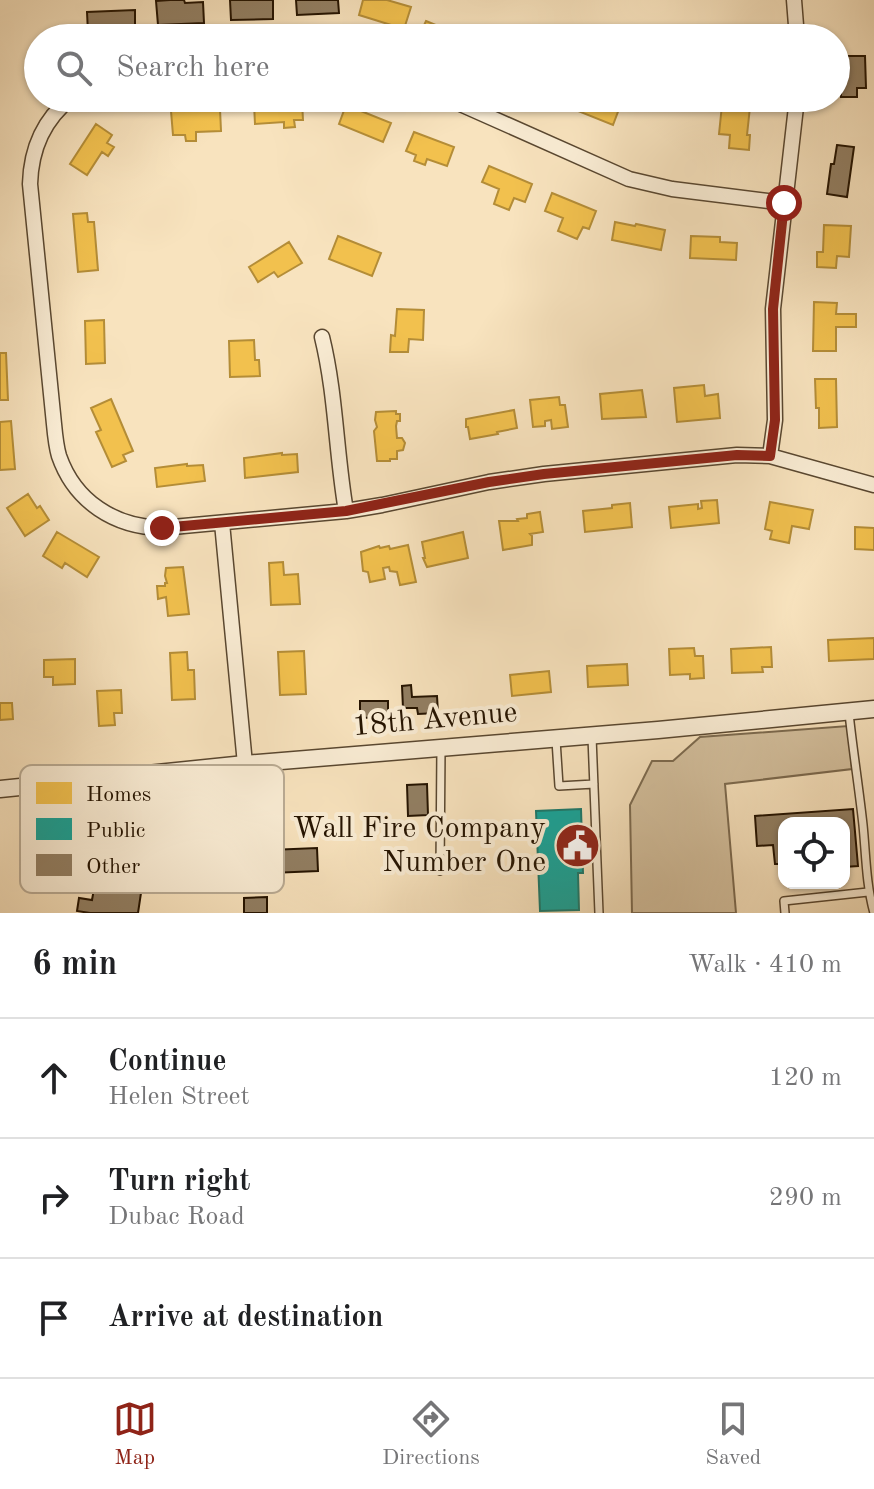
<!DOCTYPE html>
<meta charset="utf-8">
<style>
:root{--surface:#fff;--page:#f6f6f6;--text:#202124;--muted:#757577;--line:#e0e0e0;--accent:#8f2418}
body{margin:0;font-family:"Old Standard TT",serif;background:var(--page);color:var(--text)}
.controls{position:absolute;right:24px;bottom:24px;display:grid;overflow:hidden;border-radius:16px;box-shadow:0 2px 6px #0004}
.controls button{width:72px;height:72px;display:grid;place-items:center;padding:0;border:0;border-bottom:2px solid var(--line);background:var(--surface);color:var(--text);font:40px sans-serif}
.stop{position:absolute;width:24px;height:24px;margin:-18px;border:6px solid #8f2418;border-radius:50%;background:#fff}
.stop.end{background:#8f2418;border-color:#fff;box-shadow:0 2px 8px #0008}
.list{margin:0;padding:0;list-style:none}
h2{display:flex;justify-content:space-between;align-items:center;height:104px;margin:0;padding:0 32px;font-size:34px}
h2 small{font-size:26px;font-weight:400;color:var(--muted)}
.list li{display:grid;grid-template-columns:52px 1fr auto;gap:24px;align-items:center;box-sizing:border-box;height:120px;padding:0 32px;border-top:2px solid var(--line)}
.list b{display:block;font-size:30px;white-space:nowrap}
.list p{margin:0;font-size:26px;white-space:nowrap;color:var(--muted)}
.list em{font-size:26px;font-style:normal;color:var(--muted)}
.icon{flex:none;width:44px;height:44px;fill:none;stroke:currentColor;stroke-width:2;stroke-linecap:round;stroke-linejoin:round}
.map{position:relative;flex:none;width:874px;height:913px;overflow:hidden}
.search{position:absolute;background:var(--surface);box-shadow:0 2px 6px #0004;left:24px;right:24px;top:24px;height:88px;display:flex;align-items:center;gap:20px;box-sizing:border-box;padding:0 28px;border-radius:44px;color:var(--muted);font-size:30px}
.sheet{height:464px;background:var(--surface)}
nav{display:flex;justify-content:space-around;align-items:center;box-sizing:border-box;height:112px;border-top:2px solid var(--line);background:var(--surface);font-size:22px;color:var(--muted)}
nav a{display:grid;justify-items:center;gap:4px}
nav .on{color:var(--accent)}
.map>svg:first-child{display:block}
.green{fill:#d4c09e;stroke:#7c6a4f;stroke-width:2}
.homes{fill:#f2c14e;stroke:#b48d37;stroke-width:2}
.public{fill:#17a398;stroke:#1b786a;stroke-width:2}
.building{fill:#927f63;stroke:#241300;stroke-width:2}
.lines{fill:none;stroke-linecap:round;stroke-linejoin:round}
.service-casing{stroke:#594730;stroke-width:10}
.minor-casing{stroke:#594730;stroke-width:17}
.tertiary-casing{stroke:#594730;stroke-width:19}
.service{stroke:#faedd5;stroke-width:7}
.minor{stroke:#faedd5;stroke-width:14}
.tertiary{stroke:#faedd5;stroke-width:16}
.route{stroke:#8f2418;stroke-width:10}
.labels{text-anchor:middle;dominant-baseline:central;stroke-width:8;stroke-linejoin:round;paint-order:stroke}
.street-label{font-size:30px;fill:#241300;stroke:#faedd5}
.poi-label{font-size:30px;fill:#241300;stroke:#faedd5;text-anchor:end}
.key{fill:#faedd5;stroke:#baac95;stroke-width:2}
.key-label{font-size:22px;fill:#241300}
</style>
<div class="map">
<svg width="874" height="913" viewBox="0 0 874 913">
<rect width="100%" height="100%" fill="#f8e3be"/>
<filter id="stains"><feTurbulence type="fractalNoise" baseFrequency=".0025" numOctaves="4"/><feColorMatrix values="0 0 0 0 .2 0 0 0 0 .09 0 0 0 0 .02 0 0 0 .5 -.17"/></filter>
<radialGradient id="worn" r=".72"><stop offset=".6" stop-color="#630" stop-opacity="0"/><stop offset="1" stop-color="#630" stop-opacity=".3"/></radialGradient>
<path class="green" d="M848,726l4,43 -127,15 11,129h-104l-2,-108 22,-44h21l27,-24z"/>
<path class="homes" d="M363,0h24l24,7 -7,22 -45,-14z
M426,21l41,17h-49z
M577,98h33l-3,6 12,5 -6,16 -40,-16z
M302,101l1,19h-9l1,7 -11,1v-6l-29,2 -1,-20z
M346,105l45,18 -8,19 -44,-18z
M722,105l28,2 -3,28h3l-1,15 -20,-2 1,-13 -11,-1z
M220,109l1,22 -25,1v9h-10l-1,-6h-12l-2,-24z
M96,124l16,11 -5,8 7,4 -6,9 -6,-4 -15,23 -17,-11z
M414,132l40,15 -7,19 -20,-7 -2,6 -11,-4 2,-6 -10,-4z
M489,166l43,18 -7,18 -11,-4 -5,12 -15,-6 5,-15 -17,-7z
M552,193l44,18 -7,18 -6,-2 -6,12 -19,-8 5,-13 -18,-7z
M87,213l1,9h6l4,48 -20,2 -5,-58z
M615,222l20,4 1,-2 29,6 -4,20 -49,-10z
M824,225l27,1 -2,31 -12,-1 -1,12 -19,-1v-15h6z
M338,236l43,17 -9,23 -43,-17z
M691,236l29,1v5l17,1 -1,17 -46,-2z
M289,242l13,21 -24,14 -4,-5 -16,10 -9,-15z
M814,302l23,1 -1,11h20v13h-20v24h-23z
M397,309l27,1 -1,30 -14,-1 -1,13h-18l1,-17 4,1z
M104,320l1,43 -19,1 -1,-43z
M254,340l1,20h4l1,16 -30,1 -1,-36z
M0,353h6l2,47h-8z
M815,379h21l1,48 -18,1v-20h-3z
M704,385l1,11 13,-2 2,24 -43,4 -3,-34z
M642,390l4,27 -44,2 -2,-25z
M559,397l1,8h5l3,22 -16,2 -1,-9 -6,1v5l-12,1 -3,-27z
M111,399l22,52 -10,4 3,6 -14,6 -16,-35 5,-2 -10,-22z
M514,410l3,18 -20,4 1,2 -28,5 -2,-12h-2v-8z
M396,411v3h4v7h-3l-1,5 1,12h5l3,5 -2,7 -6,1v8h-7v2h-13l-3,-30 3,-4 -2,-7 1,-8z
M11,421l4,48 -15,1v-48z
M282,453v2l15,-1 1,18 -53,6 -1,-20z
M187,464v2l16,-1 2,16 -48,6 -2,-19z
M28,494l9,14 3,-2 9,14 -24,16 -18,-28z
M717,500l2,23 -48,5 -2,-21 29,-3v5l4,-1 -1,-7z
M770,502l43,8 -4,19 -17,-3 -3,17 -19,-4 2,-8 -7,-2z
M630,503l2,24 -47,5 -2,-21 29,-3v-3z
M540,512l3,20 -13,2 2,2v9l-29,5 -4,-29h19l-1,-2 10,-1v-4z
M855,527l19,1v22l-19,-1z
M57,532l42,25 -12,20 -22,-14 -3,5 -19,-12z
M463,532l5,26 -41,9 -4,-9h2l-3,-16z
M408,545l8,37 -16,3 -3,-13 -7,-1 -1,-4 -6,1 2,11 -15,3 -2,-10 -5,-1 -2,-19 18,-6 1,2 9,-2 1,3z
M283,562l1,13 14,-1 2,30 -29,1 -2,-42z
M183,567l6,47 -21,2 -2,-19 -8,2 -1,-13h8v-3h2l-2,-7 1,-8z
M874,638v21l-45,2 -1,-21z
M771,647l1,20h-10l1,5 -31,1 -1,-24z
M694,648l1,8h8l1,22 -14,1v-5l-20,1 -1,-26z
M304,651l2,43 -26,1 -2,-43z
M187,652l1,18h6l1,29 -23,1 -2,-47z
M75,659v25l-22,1v-8h-9v-17z
M627,664l1,21 -40,2 -1,-21z
M549,671l2,21 -39,4 -2,-21z
M121,690l1,23h-8l1,12 -16,1 -2,-35z
M0,703h12l1,16 -13,1z"/>
<path class="public" d="M581,809l2,64h-5l1,37 -39,1 -4,-100z"/>
<path class="building" d="M170,0h14l1,3 18,-1 1,21 -46,2 -2,-24z
M230,0h43v19l-42,1z
M296,0h42l1,13 -42,2z
M135,10v16l-18,1v5l-29,1 -1,-21z
M836,56h29l1,32h-9v9h-16l-1,-28h-3z
M837,145l17,2 -7,50 -20,-3 4,-30h3z
M411,685l1,12 25,-1 1,17 -20,1 -1,-6h-14l-1,-22z
M360,701h28v16l-28,1z
M427,784l1,31 -20,1 -1,-31z
M853,809l5,57 -14,1v-44h-60v41h-9l-2,-19 -16,1 -2,-30z
M317,848l1,23 -47,2 -1,-23z
M95,883l30,5v2l16,3 -3,20h-48l-13,-2 2,-13 13,2z
M267,897v16h-23v-15z"/>
<g class="lines">
<defs>
<path id="service" d="M849,713c4,38 10,75 14,112 3,30 3,59 11,88
M592,737l7,176
M556,740l3,46 35,-2
M440,871l1,-123
M785,913l-1,-12 84,-9"/>
<path id="minor" d="M794,0l3,38
M71,98c-28,22 -40,51 -41,86l24,240c1,11 2,22 5,32 16,46 56,71 103,72l184,-17 36,-6 107,-23 55,-8 193,-19 33,1 104,29
M447,98l182,81 43,10 112,14
M322,337c14,57 14,116 24,174
M770,456l5,-36 -2,-111 24,-211
M222,523l23,241"/>
<path id="tertiary" d="M0,789l245,-25 413,-34 216,-21"/>
</defs>
<use href="#service" class="service-casing"/>
<use href="#minor" class="minor-casing"/>
<use href="#tertiary" class="tertiary-casing"/>
<use href="#service" class="service"/>
<use href="#minor" class="minor"/>
<use href="#tertiary" class="tertiary"/>
</g>
<g class="lines">
<path class="route" d="M162,528l184,-17 143,-29 55,-8 193,-19 33,1 5,-36 -2,-111 11,-106"/>
</g>
<defs>
<symbol id="civic-disc" viewBox="-11 -11 22 22"><circle r="9.5" fill="#8f2418" stroke="#faedd5"/><path d="M-.6-6.5H3V-4.5H.6V-3L4-1V1h2V6H-6V1h2V-1L-.6-3ZM-1.2 2.5V6h2.4V2.5Z" fill="#fff"/></symbol>
</defs>
<g fill-rule="evenodd">
<use href="#civic-disc" x="552" y="820" width="51" height="51"/>
</g>
<g class="labels">
<g class="street-label">
<text transform="translate(435 720) rotate(-5)">18th Avenue</text>
</g>
<g class="poi-label">
<text x="546" y="829">Wall Fire Company<tspan x="546" dy="34">Number One</tspan></text>
</g>
</g>
<rect x="20" y="765" width="264" height="128" rx="12" class="key"/>
<rect x="36" y="782" width="36" height="22" fill="#f2c14e"/>
<rect x="36" y="818" width="36" height="22" fill="#17a398"/>
<rect x="36" y="854" width="36" height="22" fill="#927f63"/>
<g class="key-label">
<text x="86" y="801">Homes</text>
<text x="86" y="837">Public</text>
<text x="86" y="873">Other</text>
</g>
<rect width="100%" height="100%" filter="url(#stains)"/>
<rect width="100%" height="100%" fill="url(#worn)"/>
</svg>
<div class="controls">
<button><svg class="icon" aria-label="locate" viewBox="0 0 24 24"><circle cx="12" cy="12" r="6"/><path d="M12 2v4M12 18v4M2 12h4M18 12h4"/></svg></button>
</div>
<div class="stop" style="left:784px;top:203px"></div>
<div class="stop end" style="left:162px;top:528px"></div>
<div class="search"><svg class="icon" aria-label="search" viewBox="0 0 24 24"><circle cx="10" cy="10" r="6"/><path d="M15 15l6 6"/></svg>Search here</div>
</div>
<section class="sheet">
<h2>6 min<small>Walk · 410 m</small></h2>
<ul class="list">
<li><svg class="icon" aria-label="ahead" viewBox="0 0 24 24"><path d="M12 20V5M6 11l6-6 6 6"/></svg><div><b>Continue</b><p>Helen Street</p></div><em>120 m</em></li>
<li><svg class="icon" aria-label="right" viewBox="0 0 24 24"><path d="M7 20v-9h11M14 6l5 5-5 5"/></svg><div><b>Turn right</b><p>Dubac Road</p></div><em>290 m</em></li>
<li><svg class="icon" aria-label="arrive" viewBox="0 0 24 24"><path d="M6 21V4h12l-3 4 3 4H6"/></svg><div><b>Arrive at destination</b></div></li>
</ul>
</section>
<nav>
<a class="on"><svg class="icon" aria-label="map" viewBox="0 0 24 24"><path d="M3 6l6-2 6 2 6-2v14l-6 2-6-2-6 2zM9 4v14M15 6v14"/></svg>Map</a>
<a><svg class="icon" aria-label="directions" viewBox="0 0 24 24"><path d="M12 3l9 9-9 9-9-9zM9 14v-3h6M13 9l2 2-2 2"/></svg>Directions</a>
<a><svg class="icon" aria-label="saved" viewBox="0 0 24 24"><path d="M7 4h10v16l-5-4-5 4z"/></svg>Saved</a>
</nav>
